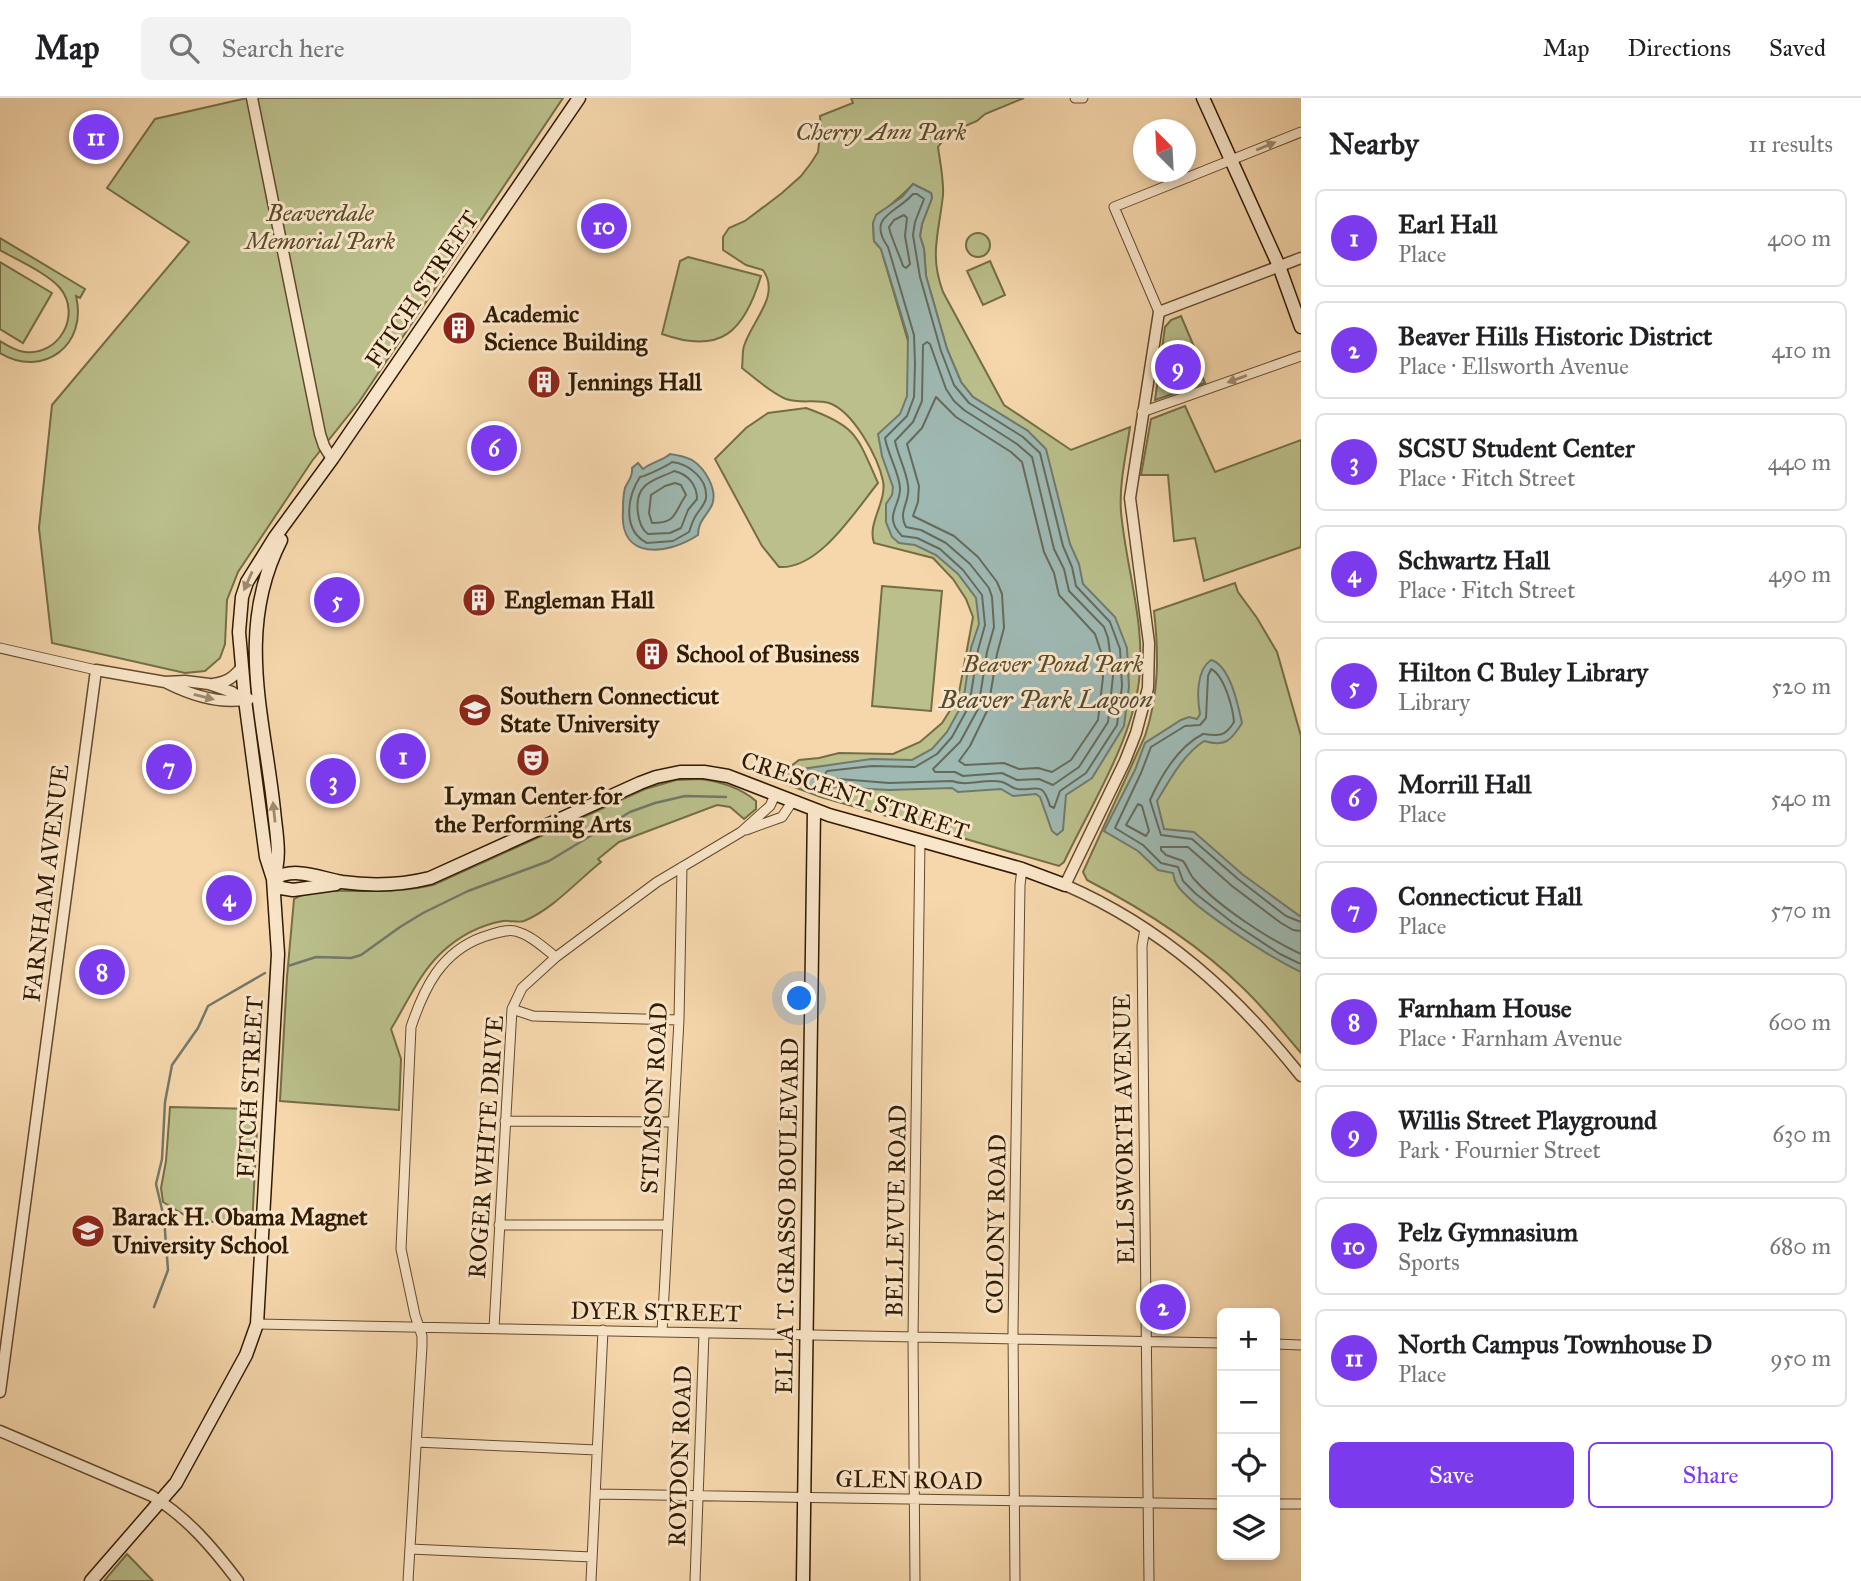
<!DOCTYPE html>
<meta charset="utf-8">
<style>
:root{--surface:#fff;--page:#f2f2f2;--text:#202124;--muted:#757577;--line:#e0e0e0;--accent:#7c3aed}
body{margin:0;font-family:"IM FELL Great Primer",serif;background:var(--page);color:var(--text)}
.controls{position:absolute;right:21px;bottom:21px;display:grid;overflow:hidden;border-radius:10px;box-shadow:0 4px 10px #0003}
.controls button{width:63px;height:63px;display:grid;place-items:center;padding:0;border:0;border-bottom:2px solid var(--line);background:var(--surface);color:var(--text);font:35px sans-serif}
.compass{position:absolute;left:1133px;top:21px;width:63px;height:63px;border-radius:50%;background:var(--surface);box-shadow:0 4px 10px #0003;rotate:336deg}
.you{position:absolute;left:800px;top:901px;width:24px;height:24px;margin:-18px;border:5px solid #fff;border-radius:50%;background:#1a73e8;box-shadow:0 0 0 10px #1a73e833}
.badge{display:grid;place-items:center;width:46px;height:46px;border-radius:50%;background:var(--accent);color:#fff;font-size:23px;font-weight:700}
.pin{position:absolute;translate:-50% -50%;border:4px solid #fff;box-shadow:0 2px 7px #0006}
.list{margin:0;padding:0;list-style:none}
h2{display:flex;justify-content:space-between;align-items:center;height:91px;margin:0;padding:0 28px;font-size:30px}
h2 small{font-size:23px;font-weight:400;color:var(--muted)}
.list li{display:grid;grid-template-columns:46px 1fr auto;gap:21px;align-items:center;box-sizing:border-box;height:98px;margin:0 14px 14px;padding:0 14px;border:2px solid var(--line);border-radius:10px}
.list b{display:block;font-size:26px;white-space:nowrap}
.list p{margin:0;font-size:23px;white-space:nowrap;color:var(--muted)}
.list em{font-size:23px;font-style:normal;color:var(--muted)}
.actions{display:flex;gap:14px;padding:21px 28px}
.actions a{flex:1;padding:16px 0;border:2px solid var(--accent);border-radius:10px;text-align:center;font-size:24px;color:var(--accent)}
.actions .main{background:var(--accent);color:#fff}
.icon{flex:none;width:38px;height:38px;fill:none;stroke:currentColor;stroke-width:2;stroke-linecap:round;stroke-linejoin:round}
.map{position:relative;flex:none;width:1301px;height:1483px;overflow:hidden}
header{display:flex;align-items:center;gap:42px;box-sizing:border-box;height:98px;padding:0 35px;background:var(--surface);border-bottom:2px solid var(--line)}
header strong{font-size:33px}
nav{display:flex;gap:38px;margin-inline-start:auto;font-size:24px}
.search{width:490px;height:63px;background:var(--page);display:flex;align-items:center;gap:18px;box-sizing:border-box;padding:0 24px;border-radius:10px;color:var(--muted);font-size:26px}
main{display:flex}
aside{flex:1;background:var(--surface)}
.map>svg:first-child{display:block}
.green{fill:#babf8b;stroke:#756d46;stroke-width:2;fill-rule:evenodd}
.water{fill:#9eb8b2;stroke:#72796b;stroke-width:2}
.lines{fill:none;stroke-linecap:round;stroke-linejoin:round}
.shore{stroke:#676a59;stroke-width:2}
.stream{stroke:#72796b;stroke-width:2.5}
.minor-casing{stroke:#624a2b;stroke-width:11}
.tertiary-casing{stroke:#624a2b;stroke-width:13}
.secondary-casing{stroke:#301b00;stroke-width:15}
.minor{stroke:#f9e5c9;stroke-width:9}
.tertiary{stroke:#f9e5c9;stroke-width:10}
.secondary{stroke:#f9e5c9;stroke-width:12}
.oneway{fill:#9f8a6f}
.labels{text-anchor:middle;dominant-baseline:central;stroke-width:6;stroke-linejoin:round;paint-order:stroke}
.park-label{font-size:24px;font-style:italic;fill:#594c2a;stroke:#f9e5c9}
.street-label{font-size:24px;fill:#301b00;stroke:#f9e5c9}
.poi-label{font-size:24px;font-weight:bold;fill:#301b00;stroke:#f9e5c9;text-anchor:start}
.water-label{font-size:26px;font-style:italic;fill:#514a35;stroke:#f9e5c9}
</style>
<header>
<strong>Map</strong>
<div class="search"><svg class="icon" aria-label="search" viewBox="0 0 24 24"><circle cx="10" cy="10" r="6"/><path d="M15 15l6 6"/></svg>Search here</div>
<nav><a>Map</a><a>Directions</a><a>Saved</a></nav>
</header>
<main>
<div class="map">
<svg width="1301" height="1483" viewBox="0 0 1301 1483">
<rect width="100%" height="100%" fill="#f6d7ac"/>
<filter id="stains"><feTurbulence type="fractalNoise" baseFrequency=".00286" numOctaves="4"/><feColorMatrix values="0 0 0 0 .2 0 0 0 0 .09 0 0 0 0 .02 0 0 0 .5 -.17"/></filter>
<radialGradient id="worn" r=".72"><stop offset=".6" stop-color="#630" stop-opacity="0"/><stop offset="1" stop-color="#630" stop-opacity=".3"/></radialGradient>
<path class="green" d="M247,0h316l-204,304 -47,59 -74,111 -11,28 -2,44 -5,14 -15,13 -20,2 -133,-30 -13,-115 13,-123 137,-163 -82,-54 48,-69z
M851,0h173l-39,16 -8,7 -28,12 -11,14c2,15 6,33 5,48 -4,38 -14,60 0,97l61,113 67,45 59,-23c-4,28 -11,57 -9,85 5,56 25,112 18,169 -7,60 -49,126 -75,181l-5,4 -238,-69 -43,-16 9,-12 12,-9 20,-2 20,-5 54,1 27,-12 22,-19 16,-25 15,-81 -7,-18 -13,-20 -20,-21 -59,-15c-7,-20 13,-41 9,-62 -5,-24 -30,-70 -54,-78 -13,-4 -29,1 -43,-4 -16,-7 -30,-20 -44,-31 1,-7 0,-16 2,-22 8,-26 37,-50 19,-76l-17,-5 -23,-15v-13l6,-9 16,-7 37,-28 19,-17 10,-13 7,-11 3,-25 -1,-11 33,-13zM913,86l18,9 1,5 -10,26 -2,12 4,13 2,27 21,73 14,33 12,15 55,34 -67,61 -53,-151 -27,-92 -7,-8 -1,-18c13,-17 26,-23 40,-39z
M966 147a12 12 0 1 1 24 0a12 12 0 1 1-24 0Z
M0,140l85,51 -5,9 -4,-2c12,49 -33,83 -76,57v-12c8,5 16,10 25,11 34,4 57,-37 35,-64 -13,-15 -43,-28 -60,-38z
M688,159l73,19c-17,56 -40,79 -99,58l18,-73z
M990,163l15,34 -22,10 -16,-34z
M0,164l52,31 -29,50 -23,-14z
M1181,218l14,33 -4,3 14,31 -50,17 10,-73 6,-7z
M1185,308l30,66 86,-32v107l-97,34 -9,-43 -21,3 -6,-66h-27l10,-56z
M806,310c51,18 51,28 72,75 -23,28 -59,87 -99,84l-17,-21 -47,-87 31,-31 22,-15z
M1235,485l3,9 19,26 20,34 24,84v317c-19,-22 -37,-45 -58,-65 -45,-44 -100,-79 -156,-108l-4,-8 62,-136c14,-42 14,-81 9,-125z
M882,488l60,5 -11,120 -59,-5z
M700,681c19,2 41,9 56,22v8l-12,10 -14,-12 -13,-2 -98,37 -21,17 3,3c-25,20 -48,47 -77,59 -6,2 -14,-1 -21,0 -23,4 -45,16 -62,32 -22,21 -34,50 -50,76l10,30 -2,51 -119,-9 7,-124 7,-78c18,-12 56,-7 77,-8 21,0 41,-1 62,-6l212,-96 31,-9z
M170,1009l88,2 -6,118 -61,-8 -28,-17 -2,-14 5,-27z
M127,1456l26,27h-49z"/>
<path class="water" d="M913,86l18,9 1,5 -10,26 -2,12 4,13 2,27 21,73 14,33 12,15 55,34 18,18 24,95 9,20 4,20 32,33 12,31 2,39 -5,39 -32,52 -26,17 -3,35 -6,5 -5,-4 -12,-34 -4,-3 -23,2 -12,-7 -43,3 -6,-4 -63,2 -78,-4 -10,-2 -4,-8 5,-7 69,-10 41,1 20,-11 15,-17 16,-29 8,-55 8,-24 -3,-26 -18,-24 -22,-19 -21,-10 -16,-2 -7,-6 -6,-15v-18l6,-9 1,-8 -11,-31 -4,-22 22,-20 7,-18 1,-59 -27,-88 -7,-8 -1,-18 3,-8 26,-18z
M670,356c7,1 16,3 22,6 13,8 26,30 20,45 -6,12 -14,16 -14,30 -30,20 -79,26 -75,-24 0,-7 0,-16 2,-23 3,-7 8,-11 7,-20l6,-5 5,6c9,-7 19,-8 27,-15z
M1211,562c19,5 27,45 31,63 -11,18 -17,24 -38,18 -21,14 -34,38 -47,60l7,28 30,3 48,42 59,43v55c-26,-12 -113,-66 -125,-89 -2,-3 -2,-7 -3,-10l-15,-3 -20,-19 -34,-20 31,-61 10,-27 36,-23 8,-3 8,2 3,-5c-3,-16 -4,-44 11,-54z"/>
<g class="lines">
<path class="shore" d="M913,96h4l7,5 -9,23 -2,13 7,42 21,74 13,34 15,18 54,34 17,16 23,93 9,21 4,19 34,36 10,27 2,37 -5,39 -31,48 -26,18 -6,17 -4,-2c-8,-26 -12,-15 -33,-17 -6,-1 -10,-6 -15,-7 -18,-4 -33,5 -50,-1l-63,2 -62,-5 -3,-2 3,-5 45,-5 43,1 22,-13 15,-17 17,-31 9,-56 7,-25 -3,-30 -19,-25 -23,-21 -23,-11 -15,-2c-20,-20 -1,-30 -2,-48 -1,-16 -12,-33 -15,-50l22,-22 7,-19 1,-33 -1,-29 -26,-88c-22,-31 9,-34 25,-53z
M904,117l3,3 -2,18 5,28 -4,4 -3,-2c-3,-10 -13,-31 -14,-39l5,-7z
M927,244l3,2 16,45 8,12 10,9 53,34 15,13 22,92 10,20 5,22 35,36 4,11 5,38 -5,46 -29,45 -26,18 -14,-6 -22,1 -15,-7 -39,3 -8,-4h-20l-2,-3 27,-27 18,-33 9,-57 7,-25 -2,-30 -3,-9 -19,-24 -24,-21 -25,-13 -15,-3c-9,-16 5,-25 2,-42 -2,-15 -10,-29 -13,-44l18,-19 9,-21 1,-56z
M936,299l20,20 55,35 11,10 22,90 10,21 5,22 36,39 6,18 2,25 -5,43 -27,40 -19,12 -14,-4 -19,1 -15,-6 -39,2 -6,-4 11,-15 18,-37 9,-55 7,-26 -2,-34 -5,-12 -19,-25 -24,-21 -41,-20 5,-14 1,-16 -12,-42 15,-16z
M672,364c17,2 36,17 34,36 -1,7 -8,13 -11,19 -3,5 -4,10 -6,15l-16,9 -26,2c-25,-13 -20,-46 -7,-66 6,-1 27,-11 32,-15z
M674,373c14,3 23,14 23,28l-9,11 -7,18 -11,5 -22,1c-11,-8 -15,-36 -4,-47 7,-8 21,-11 30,-16z
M675,385l6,2 5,10c-13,19 -9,28 -34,28l-3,-10 2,-18 14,-9z
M1138,706l4,2 7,25 -3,5 -20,-11z
M1301,824l-15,-6 -48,-37 -46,-40 -31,-4 -11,-35c11,-24 29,-54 53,-66 16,2 22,3 31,-12 -1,-14 -10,-47 -23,-53l-3,7 -2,42 -6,7 -15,1 -34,21 -10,26 -26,55 28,17 18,18 17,4 5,14 13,13 37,29 47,31 21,10
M1301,833l-8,-1 -12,-7 -49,-37 -44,-39h-27v3l5,5 17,6c5,6 6,13 11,18 24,27 74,60 107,75"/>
<path class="stream" d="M288,868l28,-9 35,1 10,-3 39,-28 23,-14 45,-22 81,-30 81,-49 25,-9 30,-7 41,1
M154,1209l14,-37 -4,-52 -8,-34 6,-25 3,-57 7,-37 26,-37 10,-22 57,-33"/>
<defs>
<path id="minor" d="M1075,0h8
M1159,214l-45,-105 187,-75
M1142,314l159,-56
M0,550l96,22
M746,732l36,-13 10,-15
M1145,831l-3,17 7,635
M512,911l21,7 146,4
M505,1023l167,1
M499,1127h168
M257,1226l965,19
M494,1230l18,-319 10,-21 34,-31 101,-75 84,-50 29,-26 5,-11
M662,1234l17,-312 3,-153
M1275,1246l26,1
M416,1344l181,8
M596,1396l626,10
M1275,1406h26
M410,1451l182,8
M408,1483l14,-235v-10l-7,-21 -14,-66 10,-222c13,-39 30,-75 72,-90 10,-3 22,-8 32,-6 16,4 29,17 41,26
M591,1483l12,-251
M695,1483l9,-248
M915,1483l-2,-244 7,-496
M1015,1483l-2,-252 7,-444 2,-16"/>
<path id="tertiary" d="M252,0l68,336 4,12 8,13
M1301,160l-142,54 -29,186 19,145 -1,45 -12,45 -11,28 -60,124c97,42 171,109 236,191
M167,585c26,13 54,22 82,16
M213,586c14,-2 20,-6 29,-17
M0,1294l96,-722 69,12 20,-1 24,3 23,8 13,8
M0,1333l152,65c36,22 61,52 86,85"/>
<path id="secondary" d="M1203,0l76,168 22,61
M273,781c22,-13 46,-1 69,3 29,4 60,3 88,-4l210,-95 16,-6 24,-5h24l24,4 101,39 193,54 43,16
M273,781c9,-22 3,-46 1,-69 -10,-94 -39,-180 7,-270
M273,781l8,9 12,2 43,-6
M91,1483l85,-98 70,-128 11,-31 21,-370 -5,-75 -7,-22 -21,-157 -6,-68 3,-35 5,-15 28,-45 57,-78 247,-361
M803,1483l11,-771"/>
</defs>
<use href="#minor" class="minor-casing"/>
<use href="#tertiary" class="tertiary-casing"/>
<use href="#secondary" class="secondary-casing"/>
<use href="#minor" class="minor"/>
<use href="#tertiary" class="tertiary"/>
<use href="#secondary" class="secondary"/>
</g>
<defs><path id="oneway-solid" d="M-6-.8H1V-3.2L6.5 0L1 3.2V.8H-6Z" transform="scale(1.75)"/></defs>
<g class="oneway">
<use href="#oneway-solid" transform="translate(1266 48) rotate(-22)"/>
<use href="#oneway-solid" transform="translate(1237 281) rotate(160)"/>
<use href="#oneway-solid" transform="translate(248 483) rotate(114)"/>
<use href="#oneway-solid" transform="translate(204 599) rotate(14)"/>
<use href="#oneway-solid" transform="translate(274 714) rotate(-96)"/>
</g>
<defs>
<symbol id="building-disc" viewBox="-11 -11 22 22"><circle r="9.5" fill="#8f2418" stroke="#f9e5c9"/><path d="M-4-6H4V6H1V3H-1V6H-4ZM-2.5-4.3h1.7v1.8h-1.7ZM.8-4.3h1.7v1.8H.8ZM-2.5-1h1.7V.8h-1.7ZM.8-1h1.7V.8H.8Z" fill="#fff"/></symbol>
<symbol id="university-disc" viewBox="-11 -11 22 22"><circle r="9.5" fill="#8f2418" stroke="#f9e5c9"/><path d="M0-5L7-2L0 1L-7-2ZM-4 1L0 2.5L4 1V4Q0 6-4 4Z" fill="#fff"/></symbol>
<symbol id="theatre-disc" viewBox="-11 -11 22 22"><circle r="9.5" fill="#8f2418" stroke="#f9e5c9"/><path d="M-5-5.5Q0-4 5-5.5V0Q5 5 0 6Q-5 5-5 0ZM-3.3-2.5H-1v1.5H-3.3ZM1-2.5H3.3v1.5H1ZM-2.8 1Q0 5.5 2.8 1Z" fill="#fff"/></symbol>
<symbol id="school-disc" viewBox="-11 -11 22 22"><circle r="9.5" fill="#8f2418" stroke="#f9e5c9"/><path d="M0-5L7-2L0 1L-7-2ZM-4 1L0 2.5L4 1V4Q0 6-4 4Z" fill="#fff"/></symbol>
</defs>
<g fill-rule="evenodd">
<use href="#building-disc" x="440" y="211" width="38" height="38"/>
<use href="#building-disc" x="525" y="265" width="38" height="38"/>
<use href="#building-disc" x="460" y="483" width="38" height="38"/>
<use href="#building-disc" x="633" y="537" width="38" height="38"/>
<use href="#university-disc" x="456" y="593" width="38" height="38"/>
<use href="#theatre-disc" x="514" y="643" width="38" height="38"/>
<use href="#school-disc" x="69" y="1114" width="38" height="38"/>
</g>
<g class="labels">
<g class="park-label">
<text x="881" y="34">Cherry Ann Park</text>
<text x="320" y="115">Beaverdale<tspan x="320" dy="28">Memorial Park</tspan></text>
<text x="1053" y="566">Beaver Pond Park</text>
</g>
<g class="street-label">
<text transform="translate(422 191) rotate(-56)">FITCH STREET</text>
<text transform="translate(855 698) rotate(18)">CRESCENT STREET</text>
<text transform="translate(46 785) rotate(-83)">FARNHAM AVENUE</text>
<text transform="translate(250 989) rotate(-87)">FITCH STREET</text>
<text transform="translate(654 1000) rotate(-87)">STIMSON ROAD</text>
<text transform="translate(1124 1031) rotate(-91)">ELLSWORTH AVENUE</text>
<text transform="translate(486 1049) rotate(-86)">ROGER WHITE DRIVE</text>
<text transform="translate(896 1113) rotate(-89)">BELLEVUE ROAD</text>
<text transform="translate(787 1118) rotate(-89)">ELLA T. GRASSO BOULEVARD</text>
<text transform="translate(996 1126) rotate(-89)">COLONY ROAD</text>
<text transform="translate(656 1214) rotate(1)">DYER STREET</text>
<text transform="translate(680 1358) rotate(-88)">ROYDON ROAD</text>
<text transform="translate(909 1382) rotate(1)">GLEN ROAD</text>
</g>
<g class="poi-label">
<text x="484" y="216">Academic<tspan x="484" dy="28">Science Building</tspan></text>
<text x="568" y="284">Jennings Hall</text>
<text x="504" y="502">Engleman Hall</text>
<text x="676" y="556">School of Business</text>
<text x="500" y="598">Southern Connecticut<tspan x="500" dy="28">State University</tspan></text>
<text x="533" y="698" text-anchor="middle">Lyman Center for<tspan x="533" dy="28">the Performing Arts</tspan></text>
<text x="112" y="1119">Barack H. Obama Magnet<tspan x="112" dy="28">University School</tspan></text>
</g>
<g class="water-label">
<text x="1046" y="601">Beaver Park Lagoon</text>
</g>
</g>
<rect width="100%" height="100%" filter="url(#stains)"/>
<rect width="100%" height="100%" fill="url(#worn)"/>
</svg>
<div class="controls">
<button>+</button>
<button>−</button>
<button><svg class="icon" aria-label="locate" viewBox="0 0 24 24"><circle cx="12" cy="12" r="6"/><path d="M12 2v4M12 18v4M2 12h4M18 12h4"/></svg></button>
<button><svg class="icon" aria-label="layers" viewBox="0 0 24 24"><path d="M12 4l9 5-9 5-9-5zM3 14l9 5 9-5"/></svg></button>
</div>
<svg class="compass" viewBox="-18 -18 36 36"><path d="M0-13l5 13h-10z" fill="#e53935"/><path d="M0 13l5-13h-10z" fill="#757577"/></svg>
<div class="you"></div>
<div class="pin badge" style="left:403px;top:658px">1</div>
<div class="pin badge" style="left:1163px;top:1209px">2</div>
<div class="pin badge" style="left:333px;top:683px">3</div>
<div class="pin badge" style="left:229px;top:800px">4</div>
<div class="pin badge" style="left:337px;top:502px">5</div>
<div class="pin badge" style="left:494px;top:350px">6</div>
<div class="pin badge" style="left:169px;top:669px">7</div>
<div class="pin badge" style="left:102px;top:874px">8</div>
<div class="pin badge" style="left:1178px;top:269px">9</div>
<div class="pin badge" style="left:604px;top:128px">10</div>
<div class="pin badge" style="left:96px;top:39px">11</div>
</div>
<aside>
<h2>Nearby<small>11 results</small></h2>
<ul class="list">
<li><span class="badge">1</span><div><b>Earl Hall</b><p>Place</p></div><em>400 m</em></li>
<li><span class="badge">2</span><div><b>Beaver Hills Historic District</b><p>Place · Ellsworth Avenue</p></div><em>410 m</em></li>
<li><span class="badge">3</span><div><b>SCSU Student Center</b><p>Place · Fitch Street</p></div><em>440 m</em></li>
<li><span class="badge">4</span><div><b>Schwartz Hall</b><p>Place · Fitch Street</p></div><em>490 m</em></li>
<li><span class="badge">5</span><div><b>Hilton C Buley Library</b><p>Library</p></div><em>520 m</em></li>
<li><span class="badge">6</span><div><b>Morrill Hall</b><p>Place</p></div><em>540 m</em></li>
<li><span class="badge">7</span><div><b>Connecticut Hall</b><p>Place</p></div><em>570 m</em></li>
<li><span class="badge">8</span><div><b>Farnham House</b><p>Place · Farnham Avenue</p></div><em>600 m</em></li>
<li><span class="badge">9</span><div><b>Willis Street Playground</b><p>Park · Fournier Street</p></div><em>630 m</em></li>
<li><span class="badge">10</span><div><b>Pelz Gymnasium</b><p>Sports</p></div><em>680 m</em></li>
<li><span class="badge">11</span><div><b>North Campus Townhouse D</b><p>Place</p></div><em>950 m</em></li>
</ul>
<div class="actions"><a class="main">Save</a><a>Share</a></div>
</aside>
</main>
